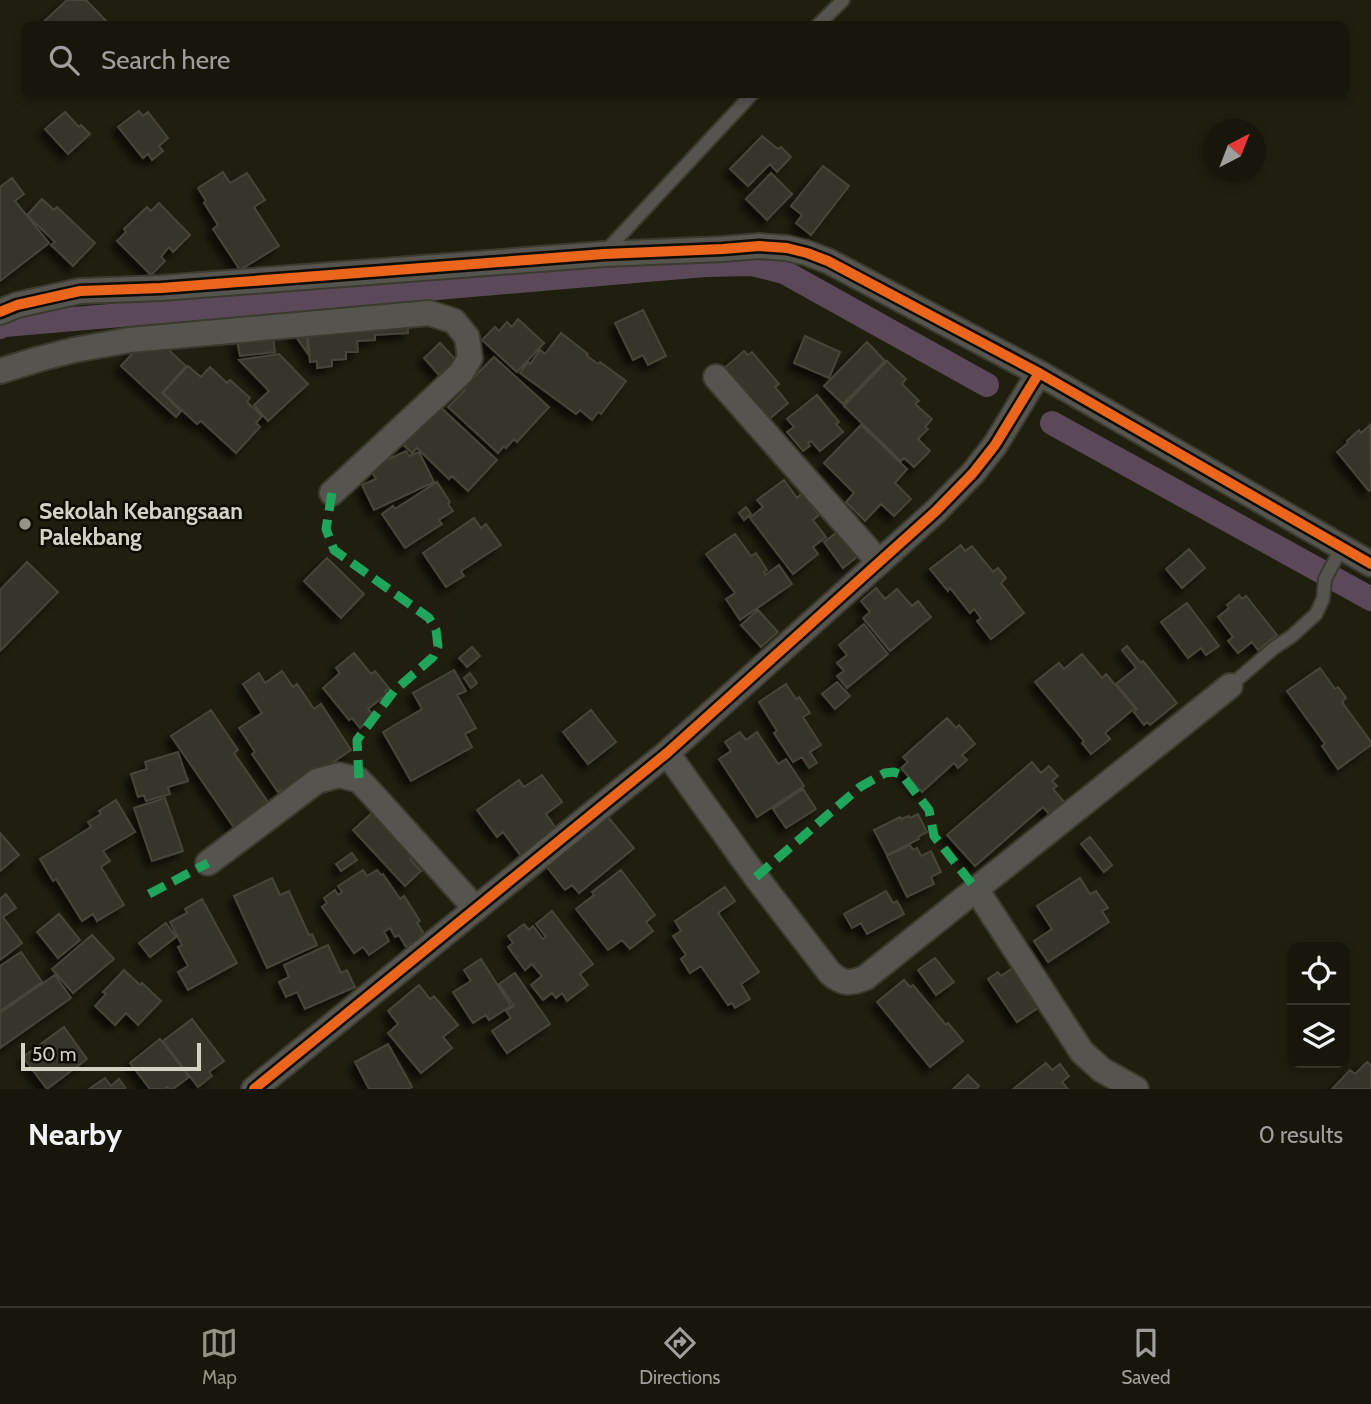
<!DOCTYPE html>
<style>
:root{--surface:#17160b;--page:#201f14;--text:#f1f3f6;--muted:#9e9f9d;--line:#36352c;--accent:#939484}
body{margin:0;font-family:Cabin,sans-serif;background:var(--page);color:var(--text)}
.controls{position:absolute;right:21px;bottom:21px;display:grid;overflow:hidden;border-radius:14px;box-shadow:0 4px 10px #0003}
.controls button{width:63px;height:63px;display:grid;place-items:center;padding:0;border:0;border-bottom:2px solid var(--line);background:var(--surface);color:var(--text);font:35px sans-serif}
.compass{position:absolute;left:1203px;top:119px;width:63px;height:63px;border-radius:50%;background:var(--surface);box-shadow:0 4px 10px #0003;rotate:42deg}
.scale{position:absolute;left:21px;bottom:18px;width:180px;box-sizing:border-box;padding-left:7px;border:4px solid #d2d3c3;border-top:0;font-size:19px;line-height:24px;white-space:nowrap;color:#d2d3c3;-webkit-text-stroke:5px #0d0d03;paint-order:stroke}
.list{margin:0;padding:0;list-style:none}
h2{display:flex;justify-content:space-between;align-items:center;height:91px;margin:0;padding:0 28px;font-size:30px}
h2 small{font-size:23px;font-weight:400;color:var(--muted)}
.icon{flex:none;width:38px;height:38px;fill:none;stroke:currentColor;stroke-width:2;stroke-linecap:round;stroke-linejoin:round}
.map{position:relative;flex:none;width:1371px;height:1089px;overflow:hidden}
.search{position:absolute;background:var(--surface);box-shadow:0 4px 10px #0003;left:21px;right:21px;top:21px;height:77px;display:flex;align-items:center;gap:18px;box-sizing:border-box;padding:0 24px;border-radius:14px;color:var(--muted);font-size:26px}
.sheet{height:217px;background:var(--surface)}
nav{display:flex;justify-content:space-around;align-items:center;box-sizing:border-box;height:98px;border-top:2px solid var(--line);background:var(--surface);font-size:19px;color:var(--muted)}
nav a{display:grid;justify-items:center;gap:4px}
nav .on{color:var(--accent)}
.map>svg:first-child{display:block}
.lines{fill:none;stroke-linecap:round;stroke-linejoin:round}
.canal{stroke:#5b4859;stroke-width:24}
.building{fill:#353529;stroke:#464539;stroke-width:2;filter:url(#shadow)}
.lane-casing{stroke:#3a3a2d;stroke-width:16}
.street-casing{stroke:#3a3a2d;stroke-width:28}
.lane{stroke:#55544f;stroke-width:12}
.street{stroke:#55544f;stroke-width:24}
.quiet{stroke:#20a55d;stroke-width:9;stroke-dasharray:18 9;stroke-linecap:butt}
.cycleway-casing{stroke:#0d0d03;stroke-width:15}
.cycleway{stroke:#eb651d;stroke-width:10}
.poi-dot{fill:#939484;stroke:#0d0d03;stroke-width:2.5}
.labels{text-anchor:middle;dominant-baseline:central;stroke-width:5;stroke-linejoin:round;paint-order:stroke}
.poi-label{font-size:23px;font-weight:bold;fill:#d2d3c3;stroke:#0d0d03;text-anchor:start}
</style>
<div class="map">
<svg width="1371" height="1089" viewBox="0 0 1371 1089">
<defs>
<filter id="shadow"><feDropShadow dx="-6" dy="6" stdDeviation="3.5" flood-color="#0009"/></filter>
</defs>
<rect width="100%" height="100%" fill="#1f1e0f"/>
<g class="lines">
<path class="canal" d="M0,327l4,-2 701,-60 47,-1 32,8 203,113
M1052,423l319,176"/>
</g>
<path class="building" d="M67,0h19l25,26h-72z
M139,111l4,5 5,-4 20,26 -9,8 4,5 -11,9 -4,-6 -5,4 -25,-31z
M65,112l14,15 2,-2 9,9 -22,20 -23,-25z
M762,136l16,13 3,-2 10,10 -14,15 -7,-8 -22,22 -18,-17z
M823,166l26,20 -38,49 -15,-12 6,-8 -11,-9z
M223,172l7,11 17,-10 18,27 -11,7 25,39 -39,24 -27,-41 5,-4 -14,-22 2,-2 -8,-13z
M771,173l21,21 -25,26 -21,-21z
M12,178l12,16 -9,7 34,42 -49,38v-94z
M42,199l12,11 3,-3 38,36 -22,23 -22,-21 4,-3 -28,-27z
M159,203l31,32 -17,17 -4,-5 -8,10 4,4 -14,14 -34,-34 9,-9 -2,-3 23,-22 4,4z
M643,310l23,46 -18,9 -5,-10 -10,5 -18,-37z
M407,316l1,17 -33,2v5l-18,1 1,11h-12v7l-14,1v6l-15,2v-7l-7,1 -3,-39z
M518,319l26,24 -27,29 -35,-32 13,-13 4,4 8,-9 5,5z
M306,323l2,31 -21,-30z
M561,333l27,21 -1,2 11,8 2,-2 26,19 -25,33 -3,-2 -6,8 -12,-10 -4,4 -56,-41 8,-11 2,2 10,-14 5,4z
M805,336l35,16 -11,26 -35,-15z
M273,337l2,15 -35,4 -3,-15z
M867,342l18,19 -42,43 -19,-18z
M161,343l25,23 -24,27 19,18 -5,6 -55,-51 20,-22z
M440,343l16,17 -17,15 -15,-17z
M744,351l4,4 4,-3 27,32 -4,3 13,16 -21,18 -45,-51z
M279,354l29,30 -40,37 -14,-16 15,-14 -30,-31z
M494,357l55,50 -32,35 -3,-3 -8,9 -2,-2 -6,7 -50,-46 17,-17 -2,-2z
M887,361l19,18 -4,5 17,17 -4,3 17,15 -7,8 3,2 -10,10 12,12 -16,16 -10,-9 -3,3 -57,-55z
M188,366l13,11 9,-10 17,16 3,-3 20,18 -3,4 15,14 -6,7 4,4 -24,26 -35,-32 -4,3 -34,-31z
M817,395l22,27 -3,2 7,8 -23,19 -9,-10 -3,2 2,3 -7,5 -16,-19 7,-5 -7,-8z
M435,402l62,58 -29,31 -16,-15 -3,3 -32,-31 -5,5 -14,-13z
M861,425l46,44 -12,14 16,16 -17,17 -13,-12 -16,17 -19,-19 8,-9 -30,-30z
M1370,425l1,64 -2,2 -32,-39 11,-9 -1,-2 12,-11 2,3z
M406,451l3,5 10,-4 15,30 -60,28 -12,-25 14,-6 -6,-11z
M784,480l13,18 5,-5 17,22 -6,5 13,17 -13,10 5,7 -25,20 -43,-56 13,-11 -6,-7z
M437,482l13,20 -2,2 5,7 -14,9 3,4 -37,24 -23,-34 11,-8 2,3z
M746,507l5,7 -7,6 -5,-7z
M474,518l7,10 5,-4 15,21 -40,26 3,5 -18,11 -23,-34z
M840,530l19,25 -16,13 -19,-26z
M735,534l16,22 5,-3 11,17 -3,2 1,3 14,-10 13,19 -52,36 -14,-21 9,-6 -29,-39z
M961,545l4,6 7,-5 21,26 5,-4 8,10 -5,5 23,30 -33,26 -14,-18 4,-3 -7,-9 -4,4 -20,-25 -2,3 -18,-22z
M1189,549l16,19 -23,20 -16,-19z
M327,558l37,36 -23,24 -37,-37z
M27,562l31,30 -58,59v-61z
M876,588l9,11 12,-10 15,17 6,-5 13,16 -41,34 -27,-33 7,-6 -9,-11z
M1239,595l3,4 4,-3 31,39 -19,15 -6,-8 -14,11 -10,-12 5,-4 -15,-20 11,-9 -2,-3z
M1187,603l32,43 -13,9 -5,-7 -13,10 -27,-36z
M758,610l20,22 -17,15 -20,-22z
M864,624l24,30 -41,34 -10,-12 7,-5 -7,-8 10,-8 -8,-10z
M1127,646l14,17 2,-2 34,42 -27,22 -3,-3 -3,3 -10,-13 3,-3 -21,-25 20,-16 -14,-18z
M472,647l8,9 -13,11 -8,-9z
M354,653l17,21 4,-3 14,17 -4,3 2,3 -19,15 6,7 -14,12 -8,-10 -3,2 -26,-32 17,-15 -4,-5z
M1082,654l20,24 4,-4 29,34 -30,25 5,6 -19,15 -9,-11 2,-2 -49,-59 24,-19 5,6z
M1320,668l15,21 3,-2 8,11 -4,4 29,40v3l-33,24 -16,-23 3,-2 -38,-53z
M454,670l12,21 -9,4 19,33 -11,6 7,13 -61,34 -28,-49 39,-23 -9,-16z
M282,671l11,16 4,-3 17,25 7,-5 30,46 -66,45 -4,-5 -3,2 -26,-38 3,-2 -16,-24 23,-15 -19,-29 16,-11 6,10z
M470,673l7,10 -6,5 -7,-10z
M837,682l13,14 -15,13 -13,-15z
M786,684l10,15 3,-2 11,16 -7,4 18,28 -11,7 7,11 -8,5 -7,-11 -9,5 -19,-29 3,-2 -18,-29z
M211,710l27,40 -4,3 36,52 -35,24 -64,-93z
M591,710l25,32 -28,22 -25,-32z
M947,718l9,10 3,-3 16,19 -13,11 5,5 -9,8 -4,-5 -32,29 -21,-24 7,-6 -5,-5z
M740,732l6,8 11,-8 21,32 8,-5 18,27 -47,31 -38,-58 12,-8 -6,-9z
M178,752l10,29 -20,6 2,7 -24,7 -2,-6 -6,2 -7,-23 16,-5 -2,-7z
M1032,762l9,11 8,-7 9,10 -6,5 5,5 -4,3 12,14 -14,13 -8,-9 -68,59 -28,-31z
M542,775l20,27 -16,12 11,16 -36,26 -18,-24 -6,5 -20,-27 42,-30 5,7z
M803,789l13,20 -30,19 -13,-19z
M165,798l18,53 -31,10 -18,-53z
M116,800l19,32 -32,19 7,10 -9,6 23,38 -27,16 -4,-7 -11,7 -26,-42 -3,2 -13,-22 51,-32 -3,-5 13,-8 -2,-3z
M382,804l40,43 -12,12 11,12 -16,15 -52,-56z
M918,814l9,18 -9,5 1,2 -32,16 -13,-25 26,-13 1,2 8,-3 1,2z
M607,816l27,32 -55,45 -7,-8 -7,5 -19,-24z
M0,833l19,22 -19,16z
M1090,837l22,28 -8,7 -23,-28z
M910,845l3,5 4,-2 4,8 10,-5 10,21 -10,5 3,7 -27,13 -20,-41z
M352,853l5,7 -16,11 -5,-7z
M363,870l4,6 10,-6 4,5 2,-1 17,25 4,-3 16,25 -3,2 8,12 -19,12 -7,-12 -4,2 -5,-9 -6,4 5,9 -20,14 -6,-8 -9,6 -32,-46 5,-4 -3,-5 11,-8 3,5 4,-3 -4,-6z
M621,870l34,45 -9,7 7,9 -23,18 -8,-9 -14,10 -32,-41 18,-14 -2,-3z
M272,878l8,17 9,-4 20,44 3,-1 5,11 -50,23 -33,-72z
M1080,878l10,16 6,-3 12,17 -6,3 7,11 -61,40 -14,-21 18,-12 -15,-23z
M725,887l10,14 -17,12 41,59 -18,12 9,15 -15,9 -3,-5 -4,2 -27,-39 -11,7 -9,-14 5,-4 -13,-19 8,-5 -6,-10z
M886,891l7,12 4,-2 7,13 -37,20 -6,-11 -9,5 -8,-14z
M6,894l10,14 -13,9 19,26 -22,17v-61z
M202,899l35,64 -49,27 -10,-18 10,-6 -10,-19 4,-2 -12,-23 17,-9 -2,-4z
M552,911l41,53 -13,10 8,11 -21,16 -5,-8 -6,5 -4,-5 -9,7 -12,-15 11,-9 -10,-12 -7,6 -17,-23 5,-4 -5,-7 16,-12 5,6 4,-4 10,13 3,-2 -10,-13z
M59,914l21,26 -22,18 -21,-26z
M166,923l10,14 -26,20 -11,-14z
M92,935l22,24 -41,34 -21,-24z
M328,945l13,28 6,-3 8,17 -50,22 -8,-17 -11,5 -7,-15 10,-5 -5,-12z
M21,952l21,30 -42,29v-45z
M935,958l19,24 -18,13 -18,-25z
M481,959l30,47 -22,14 -3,-5 -13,8 -20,-31 18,-11 -7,-11z
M1014,967l27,39 -24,16 -29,-43 10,-7 3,4z
M124,970l16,15 2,-2 19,18 -23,24 -12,-12 -11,12 -20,-19 11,-12 -3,-2z
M515,973l35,51 -43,29 -15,-22 19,-13 -5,-7 8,-5 -15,-22z
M55,975l16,23 -71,50v-35z
M904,980l6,7 3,-2 33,40 2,-2 15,18 -33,26 -53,-65z
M419,985l11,14 4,-3 24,29 -15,12 9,11 -31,25 -33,-40 10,-9 -10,-13z
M192,1019l32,42 -15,11 3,4 -14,11 -35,-46z
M64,1027l23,32 -40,30 -24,-32z
M160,1039l29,38 -16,12h-4l-2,-2 -3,2h-14l-20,-26z
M388,1044l24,43 -3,2h-40l-14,-27z
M1367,1062l4,4v23h-39l18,-19 5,4z
M1046,1063l6,7 8,-6 9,12 -7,6 6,7h-55z
M968,1075l11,11 -3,3h-23z
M105,1078l6,8 8,-7 7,10h-37z"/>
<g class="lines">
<defs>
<path id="lane" d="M817,26l26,-26
M604,253l149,-160
M1230,686l44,-38 18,-12 24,-22 7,-15 2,-20 17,-32"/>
<path id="street" d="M0,312l17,-7 63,-14 81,-3 443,-34 119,-5 36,-3 28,2 20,5 21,8 211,112 332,191
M0,371l39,-12 35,-9 56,-10 299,-27 25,8 13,16 3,21 -9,15 -129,120
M716,377l163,185
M667,753l89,124 74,96c13,11 19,11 35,5l365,-292
M208,863l109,-82 22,-6 20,5 15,16 102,113
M976,889l106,163 20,18 34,19
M254,1089l413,-336 269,-242 37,-38 22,-28 44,-72"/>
</defs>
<use href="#lane" class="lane-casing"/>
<use href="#street" class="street-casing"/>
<use href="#lane" class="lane"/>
<use href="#street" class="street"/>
<path class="quiet" d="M332,493l-6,36 8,21 95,68 7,12 2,16 -5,11 -39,34 -37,49 2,40
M756,877l104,-90 25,-14 9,-1 8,3 27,35 5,26 42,53
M149,894l59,-31"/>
<defs>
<path id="cycleway" d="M0,312l17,-7 63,-14 81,-3 443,-34 119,-5 36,-3 28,2 20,5 21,8 211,112 332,191
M254,1089l413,-336 269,-242 37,-38 22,-28 44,-72"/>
</defs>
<use href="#cycleway" class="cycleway-casing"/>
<use href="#cycleway" class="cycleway"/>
</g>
<circle class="poi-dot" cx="25" cy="524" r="7"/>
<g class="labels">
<g class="poi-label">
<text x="39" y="511">Sekolah Kebangsaan<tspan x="39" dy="26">Palekbang</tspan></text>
</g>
</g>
</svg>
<div class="controls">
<button><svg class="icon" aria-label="locate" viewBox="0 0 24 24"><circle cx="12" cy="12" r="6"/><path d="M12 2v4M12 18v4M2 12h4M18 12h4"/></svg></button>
<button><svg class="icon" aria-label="layers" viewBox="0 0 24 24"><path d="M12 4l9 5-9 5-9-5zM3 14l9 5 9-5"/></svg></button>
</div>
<svg class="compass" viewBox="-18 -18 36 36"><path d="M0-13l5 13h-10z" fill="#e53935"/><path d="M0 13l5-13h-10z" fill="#9e9f9d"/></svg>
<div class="scale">50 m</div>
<div class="search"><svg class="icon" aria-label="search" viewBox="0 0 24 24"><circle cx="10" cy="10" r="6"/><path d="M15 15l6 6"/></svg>Search here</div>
</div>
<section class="sheet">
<h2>Nearby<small>0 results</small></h2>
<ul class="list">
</ul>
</section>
<nav>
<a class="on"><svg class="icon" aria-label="map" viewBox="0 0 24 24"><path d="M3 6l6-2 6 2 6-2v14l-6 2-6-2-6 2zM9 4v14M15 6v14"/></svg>Map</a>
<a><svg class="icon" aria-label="directions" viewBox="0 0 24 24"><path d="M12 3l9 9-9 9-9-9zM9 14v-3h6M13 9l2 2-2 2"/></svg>Directions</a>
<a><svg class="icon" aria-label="saved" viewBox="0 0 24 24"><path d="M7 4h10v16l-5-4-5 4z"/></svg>Saved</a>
</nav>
